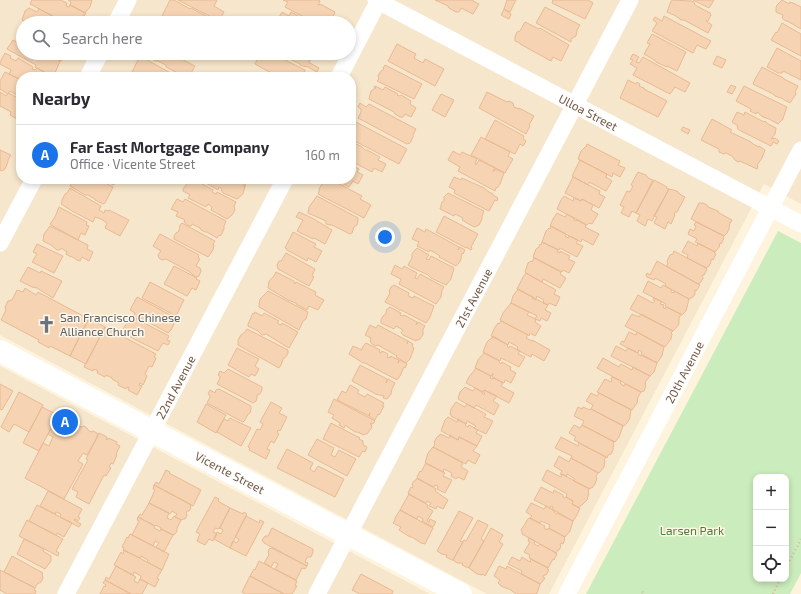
<!DOCTYPE html>
<meta charset="utf-8">
<style>
:root{--surface:#fff;--page:#f2f2f3;--text:#2b2b33;--muted:#7c7c81;--line:#e1e1e2;--accent:#1a73e8}
body{margin:0;font-family:"Exo 2",sans-serif;background:var(--page);color:var(--text)}
.controls{position:absolute;right:12px;bottom:12px;display:grid;overflow:hidden;border-radius:8px;box-shadow:0 2px 6px #0003}
.controls button{width:36px;height:36px;display:grid;place-items:center;padding:0;border:0;border-bottom:1px solid var(--line);background:var(--surface);color:var(--text);font:20px sans-serif}
.you{position:absolute;left:385px;top:237px;width:14px;height:14px;margin:-10px;border:3px solid #fff;border-radius:50%;background:#1a73e8;box-shadow:0 0 0 6px #1a73e833}
.badge{display:grid;place-items:center;width:26px;height:26px;border-radius:50%;background:var(--accent);color:#fff;font-size:13px;font-weight:700}
.pin{position:absolute;translate:-50% -50%;border:2px solid #fff;box-shadow:0 1px 4px #0006}
.list{margin:0;padding:0;list-style:none}
h2{display:flex;justify-content:space-between;align-items:center;height:52px;margin:0;padding:0 16px;font-size:17px}
h2 small{font-size:13px;font-weight:400;color:var(--muted)}
.list li{display:grid;grid-template-columns:26px 1fr auto;gap:12px;align-items:center;box-sizing:border-box;height:60px;padding:0 16px;border-top:1px solid var(--line)}
.list b{display:block;font-size:15px;white-space:nowrap}
.list p{margin:0;font-size:13px;white-space:nowrap;color:var(--muted)}
.list em{font-size:13px;font-style:normal;color:var(--muted)}
.icon{flex:none;width:22px;height:22px;fill:none;stroke:currentColor;stroke-width:2;stroke-linecap:round;stroke-linejoin:round}
.map{position:relative;flex:none;width:801px;height:594px;overflow:hidden}
.search{position:absolute;background:var(--surface);box-shadow:0 2px 6px #0003;left:16px;top:16px;width:340px;height:44px;display:flex;align-items:center;gap:10px;box-sizing:border-box;padding:0 14px;border-radius:22px;color:var(--muted);font-size:15px}
.panel{position:absolute;background:var(--surface);box-shadow:0 2px 6px #0003;left:16px;top:72px;width:340px;height:112px;border-radius:16px}
.map>svg:first-child{display:block}
.residential{fill:#f6e6cb;fill-rule:evenodd}
.green{fill:#cbecbc;fill-rule:evenodd}
.building{fill:#f5d3b3;stroke:#e9ba92}
.lines{fill:none;stroke-linecap:round;stroke-linejoin:round}
.path{stroke:#dab697;stroke-width:2.5;stroke-dasharray:1 3;stroke-linecap:butt}
.street{stroke:#fff;stroke-width:17}
.secondary{stroke:#fff;stroke-width:22}
.labels{text-anchor:middle;dominant-baseline:central;stroke-width:3;stroke-linejoin:round;paint-order:stroke}
.street-label{font-size:12px;fill:#755944;stroke:#fff7e5}
.worship-label{font-size:12px;fill:#5b616d;stroke:#fff7e5;text-anchor:start}
.park-label{font-size:12px;fill:#4a7c3b;stroke:#fff7e5}
</style>
<div class="map">
<svg width="801" height="594" viewBox="0 0 801 594">
<rect width="100%" height="100%" fill="#fef4dd"/>
<path class="residential" d="M0,0h801v204l-37,-20 -215,410h-62l-487,-259zM23,23h326v30h-326zM21,77h330v102h-330z
M0,366l430,228h-430z"/>
<path class="green" d="M778,231l23,12v330l-11,21h-204zM756,477h30v102h-30z"/>
<path class="building" d="M32,0h29l6,3 -1,3 3,1 1,-2 16,8 -2,3h-2l1,1 1,3 -2,3h-16l-36,-19z
M68,0h24l-2,7 -5,6 -15,-8 1,-3z
M170,0h4l16,9 1,-1 24,13 -1,2h-39l-13,-7z
M178,0h39l-3,6 10,6 -5,9z
M283,0h35l2,1 -2,4h1l1,-1 15,8 -2,5v2l-2,4h-16l-30,-16 3,-5z
M435,0h38v1l6,3 -6,10 -12,-6 -2,4h-3l-7,-4 -1,-2z
M507,0h9l-6,12 -6,-3z
M552,0h36l5,3 -8,16 -33,-16 1,-2z
M673,0l18,1 3,1 1,3 15,8 1,2 -3,6h-2l6,4 -4,8 -24,-13h-3l-5,-4 -9,-4 4,-11z
M693,0h21l-5,8z
M782,0l7,4 1,-2 3,1 8,4v22l-12,-7 -5,-2 -2,-2 1,-3 -7,-3v-4l1,-3z
M545,7l35,18 -3,5 -1,6 -5,3v3l-35,-19z
M29,8l8,4 2,-3 27,14h-38l-6,-3 3,-9z
M504,9l7,5 -2,5 -8,-4z
M282,12l7,4 2,-4 9,5 -1,1 12,5h-31l-3,-2z
M664,16l47,25 -5,8 -9,-4 -4,8 -41,-22 5,-8 -4,-3 2,-3 7,4z
M161,17l12,6h-15z
M525,22l14,7 1,-1 29,17 -8,16 -8,-4 -2,4 -31,-17v-1l-5,-2v-4l2,-5 3,-1z
M782,23l19,11v22l-30,-16 5,-8 1,1z
M652,34l34,18 -9,19 -10,-5v1l-11,-5v-1l-12,-7 6,-10 -3,-1z
M13,40l10,5v8h23l14,8 -5,12 -3,3 -15,-8 -2,-1 1,-2 -29,-16z
M397,44l19,10 -2,4 9,5 2,-4 19,10 -9,17 -47,-25z
M777,48l24,13v19l-18,-9 -1,2h-4l-11,-6z
M5,53l6,3 -1,2 6,3 2,-3 15,9 -1,2 3,1 2,-2 16,9h-32v3l-12,-6 2,-4 -11,-6v-2z
M46,53h19l-4,8z
M143,53h37l2,1 -3,4 16,8 -6,11h-3l-20,-10v-2l-8,-4h-3z
M260,53h4l5,3 2,-3 34,17 -1,7h-25l-17,-9 -7,-4z
M280,53h34l-4,8 -2,1 11,6 -2,4 -11,-6v1l-6,-2v-1l-10,-5z
M633,54l6,3 -3,5 3,1 4,-6 47,26 -5,9 -10,-5 -5,7 -37,-19 4,-7 -7,-4 3,-4 -3,-1z
M140,56l36,20 -1,1h-36l-8,-3z
M717,56l9,4 -4,8 -9,-4z
M385,65l37,19 -8,15 -37,-18 2,-2 -1,-3 3,-5 3,-2 -1,-1z
M762,67l15,8 5,2 2,2 14,7 -3,6 1,2 -6,9 -9,-5 -6,-2 -2,-2 -20,-10 3,-7 1,-1z
M5,72l16,8v20l-3,-1 2,-2 -10,-6 -2,3 -8,-5v-8z
M255,73l6,3 2,-3 8,4h-18z
M628,80l8,4 1,-2 3,2 -1,2 5,2v1l23,12 -9,16 -38,-19z
M731,85l5,2 -4,7 -5,-2z
M375,86l8,4 2,-3 13,7 -1,1 3,1 1,-1 10,6 -1,3 6,4 -5,9 -6,-3 -2,3h-3l-5,-3 -1,-2 -25,-13 2,-8 4,-3h1h-2z
M744,86l43,21 -2,5 -2,7 -5,5 -9,-5 -6,-2 -6,-5 -1,2 -6,-3 1,-2 -15,-8z
M0,92l6,4 2,-3 10,5 -1,2 3,1 1,-1v21l-11,-6 1,-3 -11,-6z
M487,92l20,10 2,-1 4,2 1,4 5,2v-1l15,8 -5,9 1,1 -4,8 -47,-26z
M441,94l13,6 -9,17 -13,-7z
M360,103l6,4 3,-3 47,25 -3,6v2l-3,6 -3,1 -49,-26 3,-6v-3l-3,-2z
M737,112l7,3 1,-3 19,10 1,-1 3,3 8,4 -1,6 -4,5 4,-1 4,3 -2,3 -4,-2 -2,4 -32,-16 -2,-2 1,-2 -6,-4z
M712,119l20,11 -2,2 21,10 2,2 6,3v-1l6,4 -3,8 -5,7 1,1 -1,3 -17,-8 -2,1 -3,-2 -3,-4 -6,-3 -2,1 -5,-2v-3l-18,-9z
M495,120l29,16 -1,3 3,2 -3,5 -3,-2 -5,10 -30,-15z
M356,122l51,27 -8,15 -48,-25v-10h2z
M683,127l7,3 -2,4 -7,-4z
M481,137l29,15 -2,4 5,3 -8,14 -34,-18z
M351,141l11,6 3,3h2l13,7 -2,3 8,4 -4,8 -8,-4 -2,4 -17,-9h-4z
M587,144l33,17 -2,4 7,3 -5,9 -7,-4 -1,4 -34,-18 3,-8 4,-4h1z
M0,150l11,5 -3,5v2l-3,7 -3,2 -2,-1z
M453,151l7,4 2,-3 15,7 -2,5 1,1 3,-5 16,8 -2,4 2,-3 9,4 -4,11 -2,3 -2,1 -1,3 -37,-20 2,-4 -12,-7z
M580,160l27,14 -1,3 6,4 -6,10 -15,-8 -1,-1 -2,3 -16,-9z
M351,165l8,4 -2,3 6,3 -5,9 -5,-3 -4,6 -15,-8h17z
M638,172l8,3 2,3 5,2 -17,33 -4,-2 -3,6 -8,-4 3,-6 -4,-2 7,-14 3,1 3,-6 -2,-1z
M454,177l7,3 1,-2 22,10 5,4 4,2v1l5,3 -1,3 -2,-1 -6,11 -4,-2 -31,-16 1,-3 -6,-3z
M573,177l27,14 -1,3 6,3 -6,11 -17,-9 -1,2 -16,-8z
M74,179h24l15,8 -8,16 -2,1 -8,-4v-1l-7,-4h-3l-15,-9z
M104,179h14l-3,5 -2,1z
M199,179h40l7,4 -1,3 -2,-1 2,1 -2,8 -6,5 -14,-6 -2,-3 1,-1 -3,-2 -1,3z
M241,179h13l-3,4 -3,-1v1z
M326,179h4l32,17 -2,3 11,6 -7,13 -46,-24 1,-2v-3l3,-5 2,-1z
M654,180l13,7 -1,1 3,1 -17,32 -4,-2 -3,7 -8,-5 3,-6 -4,-2z
M189,181l6,3 2,-3 16,9 -1,2 4,2 1,-2 19,10 -2,4 1,4 -3,5 -5,4 -16,-9 1,-3 -4,-3 -2,3 -18,-9 2,-3 -7,-4v-2z
M70,188l31,18 -2,4 5,3 1,-3 3,1 1,-1 20,10 -9,16 -15,-8 2,-5 -6,-4 -6,-2 -2,5 -21,-11 -11,-7 1,-2v-2l3,-6 2,-1z
M669,189l8,2 4,4 4,2 -8,15h-2l-1,3h1l-4,9 -3,-2 -3,7 -11,-6 3,-6 -3,-1z
M448,193l36,18 -2,5v3l-3,6 -5,2 -12,-7 1,-2 -8,-4 -1,2 -14,-7 2,-7 2,-1v-4z
M317,196l41,22v3l-1,4 -3,2 -2,6 -2,1 -18,-9h-2l-4,-1v-3l-18,-8 1,-6z
M564,196l9,5 1,-3 7,3 1,-2 11,6 -2,5 7,4 -6,10 -3,-1 -2,2 -30,-16 4,-9z
M177,199l6,3 2,-3 41,22 -2,5v3l-3,6 -3,1 -1,2 -10,-6h-2l-4,-2 -1,-2 -8,-4 -1,2h-2l-4,-3 -1,-1 1,-2 -9,-4 2,-4 -7,-3z
M699,203h4l4,2 1,2 10,4 1,2 13,7 -2,3 -1,6 -2,4 -3,3 -33,-17z
M59,207l28,15 -1,3 3,1 -4,9 -4,-2 -3,7 -27,-15 -1,-1 5,-7z
M299,212l13,6 20,12 -7,14 -11,-6 -1,1 -16,-8 6,-11 -7,-3z
M557,213l8,4 2,-3 7,4v2l2,1 1,-1 9,5 -1,2 14,7 -6,11 -11,-6 -1,3 -31,-16 3,-7z
M444,216l34,18 -7,13 1,1 -1,2 -5,-3v1l-30,-16z
M696,222l28,14 -1,2h1l-3,6 -1,-1 -1,2 1,1 -5,6 -20,-10 2,-3 -9,-5 2,-5 4,2 2,-5 -2,-1z
M182,223l33,18 -2,3 1,1 -1,5 -5,7 -34,-18v-3l2,-3 2,-1 2,-4 -1,-1 2,-3z
M50,226l38,19 -1,4 6,3 -4,9 -7,-4 -2,4 -3,-1 -6,-4v1l-5,-3 1,-2 -6,-4 -1,2h-3l-6,-5 -8,-4 1,-7z
M551,226l15,8 -1,2 3,2 1,-2 9,4 -2,3 7,3 -6,11 -17,-9 -1,2 -17,-8 4,-11 3,-3 1,1z
M417,228l8,4 1,-3 33,18 -1,3 2,-3 5,3 -2,4 -1,-1 -1,6 -2,4 -3,3 -17,-9 1,-1 -10,-6 -1,2 -12,-6 2,-4 -7,-3z
M293,232l23,12 -2,3 8,4 -6,11 -8,-4 -1,3 -20,-11v-1l-2,-1z
M160,234l39,21 -1,3 2,1 -4,7 4,2 1,3 -2,5 -3,1 -3,-2 -3,-3 -24,-13 -4,1 -3,-2 -1,-3 3,-4 -8,-5z
M688,241l9,5 1,-3 17,9 -1,1 2,1 -3,6 -1,-1 -1,1v2l-2,4 -2,1v1l-20,-10 1,-3 -6,-3z
M542,242l16,8 -1,2 3,1v-2l10,5 -2,3 7,3 -6,11 -6,-3 -1,2 -29,-15 3,-8 3,-2 1,-3 1,1z
M37,244l26,12 -9,17 -22,-11 5,-8 -4,-2z
M417,248l12,7 -3,4 3,1 2,-4 23,12 -3,11 -5,6 -15,-7 -3,-3 -17,-8 -3,-2 4,-7v-4l2,-3z
M674,251l32,17 1,1 -3,6h-1l-1,1 1,2 -2,4 -3,2 -32,-18 2,-2 -1,-3 3,-6 3,-1z
M286,253l29,16 -3,7 2,1 -5,9 -31,-17 -1,-4 2,-4h2z
M534,258l27,14 -1,2 6,4 -6,10 -17,-9 -1,3 -16,-9 -1,-1 3,-9 3,-2 1,1z
M657,261l43,24 -4,6 -1,-1v4l-2,3 -4,2 -24,-13 1,-2 -11,-6 -1,2 -7,-3 -1,-2 1,-2 3,2z
M395,265l7,4 2,-3 13,7 -2,5 2,1 3,-5 24,13 -2,3 -1,7 -5,7 -37,-20 2,-5 -10,-5z
M174,266l23,12 -1,1 4,2 -4,9 -4,-2 -5,8 -23,-12z
M28,267l12,6 1,-2 21,10 -9,17 -16,-10 -5,-1 -12,-6z
M276,272l18,9v2l1,1 1,-2 20,10 -1,3 9,5 -6,10 -9,-4 -2,4 -11,-6v-1l-8,-3 -20,-12 1,-7 5,-5z
M526,273l30,17 -2,4 6,3 -4,9 -7,-3 -1,2 -5,-2 1,-3 -7,-4 -1,3 -19,-10 6,-12z
M648,281l13,7 2,-3 9,5 -1,2 3,1v-2l15,8 -3,12 -4,4 -17,-9 1,-2 -23,-12z
M150,282l34,18 -8,16 -34,-18z
M394,285l15,8 -1,3 5,2 1,-2 20,10 -4,11 -4,6 -25,-13h-2l-2,-2 -12,-6 5,-9 -1,-2 2,-4z
M25,288l11,7 2,-3 51,27 -19,37 -20,-10 -1,2 -5,-3 -6,-3 1,-2 -38,-20 5,-10 -1,-3 3,-6 4,-1 5,-10 6,2z
M518,289l15,8 -1,1 3,2 1,-1 12,6 -3,5 6,3 -4,8 -6,-3 -1,3 -5,-2 2,-3 -26,-13 2,-7z
M268,291l40,21 -2,7 -3,2 -4,9 -40,-23v-3l1,-5z
M638,295l15,8 2,-2 -2,-1 1,-2 8,4 -2,2 4,1 -1,2 2,2 1,-2 15,7 -2,4v6l-3,4 -3,3 -43,-22z
M137,297l39,21 -3,4 1,2 -3,6 -3,3 -27,-15 -1,3 -7,-4 2,-4 -5,-3z
M511,303l18,9 -2,3 9,4 -1,3 6,4 -6,10 -5,-3 -1,3 -1,-1 -28,-15 3,-7z
M390,307l11,6 -1,2 3,1 1,-1 13,7 -1,3 2,-3 7,4 -2,3v6l-4,5h-3v1l-13,-6 -2,-2 2,-3 -7,-4 -2,3 -13,-6v-3l2,-4 3,-2v-2l1,-3z
M255,312l7,4 2,-3 15,8 -2,2 4,2 1,-2 16,9 -9,16 -23,-14 -4,1 -4,-4 -10,-5v-2l5,-11 1,1z
M632,314l7,3 2,-3 32,17 -2,2 1,1 -1,5 -6,8 -40,-21z
M131,316l38,20 -2,4 3,1 -2,4 -5,-2 -5,8 -26,-13 -10,-7z
M89,318l16,9 -19,37 -16,-8z
M501,321l27,14 -2,3 6,3v-1l18,10 -6,11 -12,-7 -1,3 -14,-7 1,-3 -9,-5 -1,3 -17,-9 4,-9 3,-4 1,1z
M370,325l6,3 2,-3 30,16 -1,3 1,-3 5,3 -1,2 2,2 -4,11 -4,4 -10,-6 1,-1 -19,-11 -3,1 -3,-2 -2,-3 1,-3 -6,-3z
M105,327l51,27 -2,3 2,1 -4,9 -3,-1 -4,8 2,2 -4,9 -3,-2 -1,2 3,1 -5,9 -9,-5 1,-2 -2,-1 -1,2 -8,-4 1,-2 -7,-4v-1l-6,-3 -1,2 -8,-4 1,-2 -4,-2 -1,2 -9,-4z
M247,329l41,21v3l-2,4 -3,2 -2,6 -2,3 -41,-23v-5l3,-5 4,-3z
M629,332l7,3 1,-3 27,15 -1,4 -1,5 -3,4 -2,3 -16,-9 1,-2 -3,-2 -1,3 -18,-9 2,-3 2,1z
M493,336l15,9 -1,1 2,2 1,-2 10,5 -2,3 7,3 -6,10 -18,-9 -1,3 -17,-9 4,-10 3,-3h1z
M366,343l14,7 -1,2 2,1 1,-2 6,3 -1,3 3,1v-2l9,4 -1,3 2,-3 7,4 -2,4 -1,-1 -4,9 -3,4 -32,-17h-2l-14,-9 4,-8 9,4v-2l2,-3z
M616,346l10,5 2,-3 10,5v1l3,2v-1l16,8 -3,9 -4,4 -39,-20z
M237,348l22,11 -4,7 4,3 -4,7 -4,-2 -2,3 -21,-12z
M484,353l15,8v1l2,2 1,-2 9,5 -1,3 6,3 -5,10 -6,-3 -1,3 -12,-6 1,-3v-1l-2,3 -16,-8 3,-8z
M603,358l16,9 2,-3 11,6 1,-3 17,9 -4,5 -1,3 1,2 -2,5 -3,1 -44,-24z
M360,365l27,14 -1,4 2,-4 7,4 -3,6 -1,5 -4,5 -4,-1 1,-2 -9,-2 -1,-1 -22,-12z
M476,368l15,8 -1,2 3,1 1,-1 9,5 -2,3 13,7 -5,10 -25,-13 -1,2 -17,-9 3,-6z
M228,369l34,18v3l-2,4 -3,1v3l-1,3 -3,2 -36,-19 3,-6v-2l-2,-1 2,-4 4,2z
M612,377l9,4 -1,2 4,3 1,-2 16,8 -3,5 -1,6 -5,7 -35,-18 8,-13 6,3 1,-2 -1,-1z
M0,384l13,7 -11,19 -2,-1z
M350,385l9,5 -2,3 8,4 2,-3 17,9 -2,3h2l-5,9 -1,-1 -3,6 -6,-4 1,-3 -1,3 -32,-16 5,-9 4,2z
M465,387l8,4 2,-3 7,4v1l2,2 1,-2 -2,-1 1,-2 13,6 -4,5 6,4 -5,10 -18,-10 -2,3 -16,-9 2,-7z
M219,389l32,17v3l-1,4 -2,1 -3,6 -2,2 -36,-19 3,-6v-2l-2,-1 2,-4 5,3 1,-3z
M19,392l24,13 -14,27 -15,-8 -5,8 -8,-5z
M591,393l6,3 2,-3 32,17 -1,6v2l-3,5 -3,3 -33,-17 2,-4 -7,-4z
M334,399l41,22 -2,3 -2,-1 -1,1h1l1,3 -5,7h-2l-1,1 -7,-3h-2l-10,-7 -1,3 -5,-3 1,-2 -8,-5 2,-3 -6,-3z
M271,402l11,6 -3,5 8,4 -7,14 -2,-1 -1,3 2,1 -5,9 -3,-2 -4,8 3,1 -4,9 -17,-9 1,-2 -2,-1 9,-18 3,1 3,-6 -3,-2z
M456,402l9,5 2,-3 19,10 -2,3 9,4 -7,13 -12,-6 2,-2 -9,-5 -1,3 -15,-8v-2h-1l1,-5z
M206,404l20,11 -10,18 -19,-11z
M42,407l16,8 -19,36 -16,-8z
M578,407l4,2 1,-2 7,3 1,-1 32,17 -4,11 -4,5 -33,-17 2,-4 -10,-5z
M61,414l4,2v2l3,2 2,-1 4,2 1,3 6,3 3,-1 3,2 1,2 3,2 2,-1 4,2 1,3 -11,19 -4,-2 -5,8 5,3 -19,35 -39,-21 18,-35 6,3 4,-9 -5,-3 10,-19z
M448,417l9,5 1,-3 8,5 -1,1 3,2 1,-2 9,5 -2,3 6,3 -5,10 -18,-9 -1,3 -17,-9 4,-11z
M230,418l21,10 -10,18 -24,-14 7,-13 4,2z
M331,423l29,15 -1,1 4,2v4l4,2 -2,5 -2,-1 -1,1 -3,5 -36,-18z
M574,425l6,3 2,-3 32,17 -1,2 1,1 -1,2v3l-2,4 -3,1 -1,3 -1,-1 -32,-17 2,-3 -7,-4z
M99,433l8,4 -1,2 1,1 1,-2 9,4 -1,2 4,2 -4,8 1,1 -4,9 -2,-1 -2,4 2,1 -5,8 -2,-1 -15,29 -13,-7 2,-5 -6,-3 16,-29 -2,-1z
M440,434l9,4 1,-3 8,5 1,-3 18,9 -4,5 7,4 -5,9 -7,-4 -2,4 -33,-17 2,-2 -1,-3 3,-5 2,-1z
M561,437l17,9 1,-3 27,14 -2,3 1,1 -1,6 -5,6 -28,-15 1,-2 -17,-8z
M317,439l17,9 -3,7 4,2 4,-7 17,9 -9,17 -39,-21z
M433,447l30,16 -2,4 7,4 -4,9 -6,-3 -2,2 -5,-3 1,-3 -8,-4 -1,3 -18,-9 3,-10z
M287,449l26,14 -3,6 4,3 4,-6 26,13 -9,18 -58,-29z
M559,456l10,6 2,-4 27,15 -2,3v1l1,1 -2,6 -3,4h-2v1l-16,-8 1,-2 -8,-5 -1,2 -6,-2 2,-3 -8,-5z
M426,463l19,10 -2,3 9,4 -7,13 -8,-4 1,-3 -3,-1 -1,2 -16,-8v-1l-1,-1 3,-6 1,1z
M166,470l4,2 -1,1 32,17 -8,16 -39,-21 2,-3 3,2z
M547,470l14,7 1,-3 27,15 -1,3 1,1 -2,7 -5,5h-1l-2,3 -7,-4 1,-3 -7,-4 1,-3 -25,-14z
M417,478l19,11 -1,2 13,9 -5,9 -6,-3 -1,3 -7,-3 2,-3 -4,-2 -1,2 -18,-9 1,-1h-1l3,-6 1,1 1,-2 -1,-2 2,-3 2,-1z
M154,485l36,19 1,4 -2,3h-2l-1,2 1,3 -2,3h-2l-1,1 -7,-3 2,-3 -5,-3 -2,3 -21,-11 6,-13 -2,-1z
M541,487l12,6 1,-3 9,5v2l2,1 1,-1 7,4 -1,3 8,4 -3,7 -4,6 -21,-12 1,-2 -2,-1 -1,2 -16,-8z
M48,491l34,18 -4,8 2,1 -2,3 -3,-2 -1,1 7,4 -2,3 -19,-10 1,-3 -5,-2 -1,2 -15,-8z
M409,494l19,11 -1,2 6,4 -6,10 2,1 1,-3 6,3 -3,5 -11,-6 1,-2 -5,-3 -1,3 -17,-9z
M215,497l4,2 -1,2 12,7 -11,21 -4,-1 -2,4 4,2 -4,7 -4,-2 -4,6 -8,-4 3,-7 -4,-2z
M149,503l20,10 -2,5 4,2 3,-4 7,4 -4,8v3l-2,3 -2,1 -12,-6v-1l-5,-3 -1,1 -17,-9 2,-3 2,1z
M531,503l13,6 2,-3 9,5 -1,1 3,2v-1l16,8 -3,10 -5,6 -16,-9 1,-3 -9,-4 -1,2 -10,-5 2,-2 -6,-4z
M37,505l35,18 -8,14 -7,-4 -1,2 -27,-14z
M230,508l13,6 1,-2 3,2 -17,34 -16,-9 3,-7 4,2 2,-4 -3,-2z
M400,510l33,18 -8,16 -4,-1 -9,-6h-2l-11,-7 2,-3 -8,-4 2,-3v-2z
M459,511l14,7 -13,23 3,1 -10,18h-1l-6,-3 1,-2 -5,-1 -5,-3z
M246,516l13,7 1,-3 4,2 -18,34 -16,-8 3,-7 4,2 2,-4 -4,-2z
M138,517l17,9 -1,2 6,3 1,-2 12,6 -9,17 -8,-5 3,-4 -4,-2 -2,5 -21,-11 7,-14 -2,-1z
M529,518l16,8 -1,2 3,2 1,-2 17,9 -1,1 1,1 -2,5 -2,-1 -1,2 1,1 -2,4h-1l-2,3 -34,-19v-2l-1,-2 4,-6 2,-4z
M27,520l36,19 -7,12 3,2 -1,3 -39,-20z
M478,520l10,5 -7,14 3,2 -15,26 -1,1 -6,-3 1,-1 -2,-1h-4l-4,-3 11,-20 2,1z
M272,528l41,21v3l-2,5h-4l-2,5 3,1 -1,3 -43,-23 -2,-3 3,-4h3z
M491,528l12,7 -4,7 4,2 -18,32 -2,-2 -1,1 -5,-1 -8,-6z
M130,534l39,20 -7,16 -15,-8 1,-2 -7,-4 -1,2 -17,-8 1,-2 -2,-1 5,-10 1,1z
M529,538l6,3 -1,3 4,2 2,-2 16,9v1h1l-3,6 -1,-1 -5,9 -19,-10 1,-3 -6,-3 6,-10 -2,-1z
M24,539l20,10 -1,2 8,5v5l-6,8 -28,-15z
M272,548l35,18 -2,3 -3,-1 -6,12 -21,-11 3,-5 -4,-2 -3,5 -7,-4 5,-8 -1,-3 1,-3z
M124,550l38,20 -5,8 2,1 -4,8 -15,-8 1,-3 -7,-4 -1,3 -19,-10 7,-13 2,2z
M12,556l31,17 -1,1 1,4 -2,4 -4,2 -2,4 -31,-16z
M512,557l8,4 2,-4 8,5 1,-3 17,9 -1,1 2,1 -3,5h-2l-1,2 2,1 -3,4 -2,2 -19,-10 1,-3 -14,-7z
M259,561l38,20 -2,5h2l-5,8h-8l-34,-18 4,-7 1,1z
M116,566l20,11 -2,4 4,2 2,-4 8,4 -6,11h-11l-26,-14 1,-3 3,2z
M499,566l7,3 1,-3 33,18 -3,9 -1,1h-20l-5,-4 -10,-4 -3,-3 2,-3 -6,-4z
M0,570l35,18 -1,2 2,1 -1,3h-28l-7,-4z
M361,574l32,17 -1,3h-32l-8,-4z
M250,576l34,18h-39l-3,-2z
M105,580l26,14h-31l4,-8 1,1 1,-2 -3,-2z"/>
<g class="lines">
<path class="path" d="M786,568l15,-29
M642,592l3,2
M773,594l7,-15"/>
<g class="street">
<path id="s1" d="M376,0l425,224"/>
<path d="M116,23l12,-23"/>
<path d="M88,77l12,-24"/>
<path d="M339,77l40,-77"/>
<path d="M0,243l34,-64"/>
<path id="s2" d="M66,594l219,-415"/>
<path id="s3" d="M317,594l313,-594"/>
<path id="s4" d="M567,594l234,-444"/>
</g>
<path class="secondary" id="s5" d="M0,351l461,243"/>
</g>
<defs>
<symbol id="church-bare" viewBox="-9 -9 18 18"><path d="M-1.2-6h2.4v3.5h3.3v2.4h-3.3V6h-2.4V-.1h-3.3v-2.4h3.3Z" fill="#6b7280" stroke="#fff7e5" stroke-width="2.5" paint-order="stroke"/></symbol>
</defs>
<g fill-rule="evenodd">
<use href="#church-bare" x="34" y="312" width="25" height="25"/>
</g>
<g class="labels">
<g class="street-label">
<text stroke="none"><textPath href="#s1" startOffset="240">Ulloa Street</textPath></text>
<text stroke="none"><textPath href="#s3" startOffset="335">21st Avenue</textPath></text>
<text stroke="none"><textPath href="#s4" startOffset="251">20th Avenue</textPath></text>
<text stroke="none"><textPath href="#s2" startOffset="234">22nd Avenue</textPath></text>
<text stroke="none"><textPath href="#s5" startOffset="260">Vicente Street</textPath></text>
</g>
<g class="worship-label">
<text x="60" y="317">San Francisco Chinese<tspan x="60" dy="14">Alliance Church</tspan></text>
</g>
<g class="park-label">
<text x="692" y="530">Larsen Park</text>
</g>
</g>
</svg>
<div class="controls">
<button>+</button>
<button>−</button>
<button><svg class="icon" aria-label="locate" viewBox="0 0 24 24"><circle cx="12" cy="12" r="6"/><path d="M12 2v4M12 18v4M2 12h4M18 12h4"/></svg></button>
</div>
<div class="you"></div>
<div class="pin badge" style="left:65px;top:422px">A</div>
<div class="search"><svg class="icon" aria-label="search" viewBox="0 0 24 24"><circle cx="10" cy="10" r="6"/><path d="M15 15l6 6"/></svg>Search here</div>
<section class="panel">
<h2>Nearby<small></small></h2>
<ul class="list">
<li><span class="badge">A</span><div><b>Far East Mortgage Company</b><p>Office · Vicente Street</p></div><em>160 m</em></li>
</ul>
</section>
</div>
